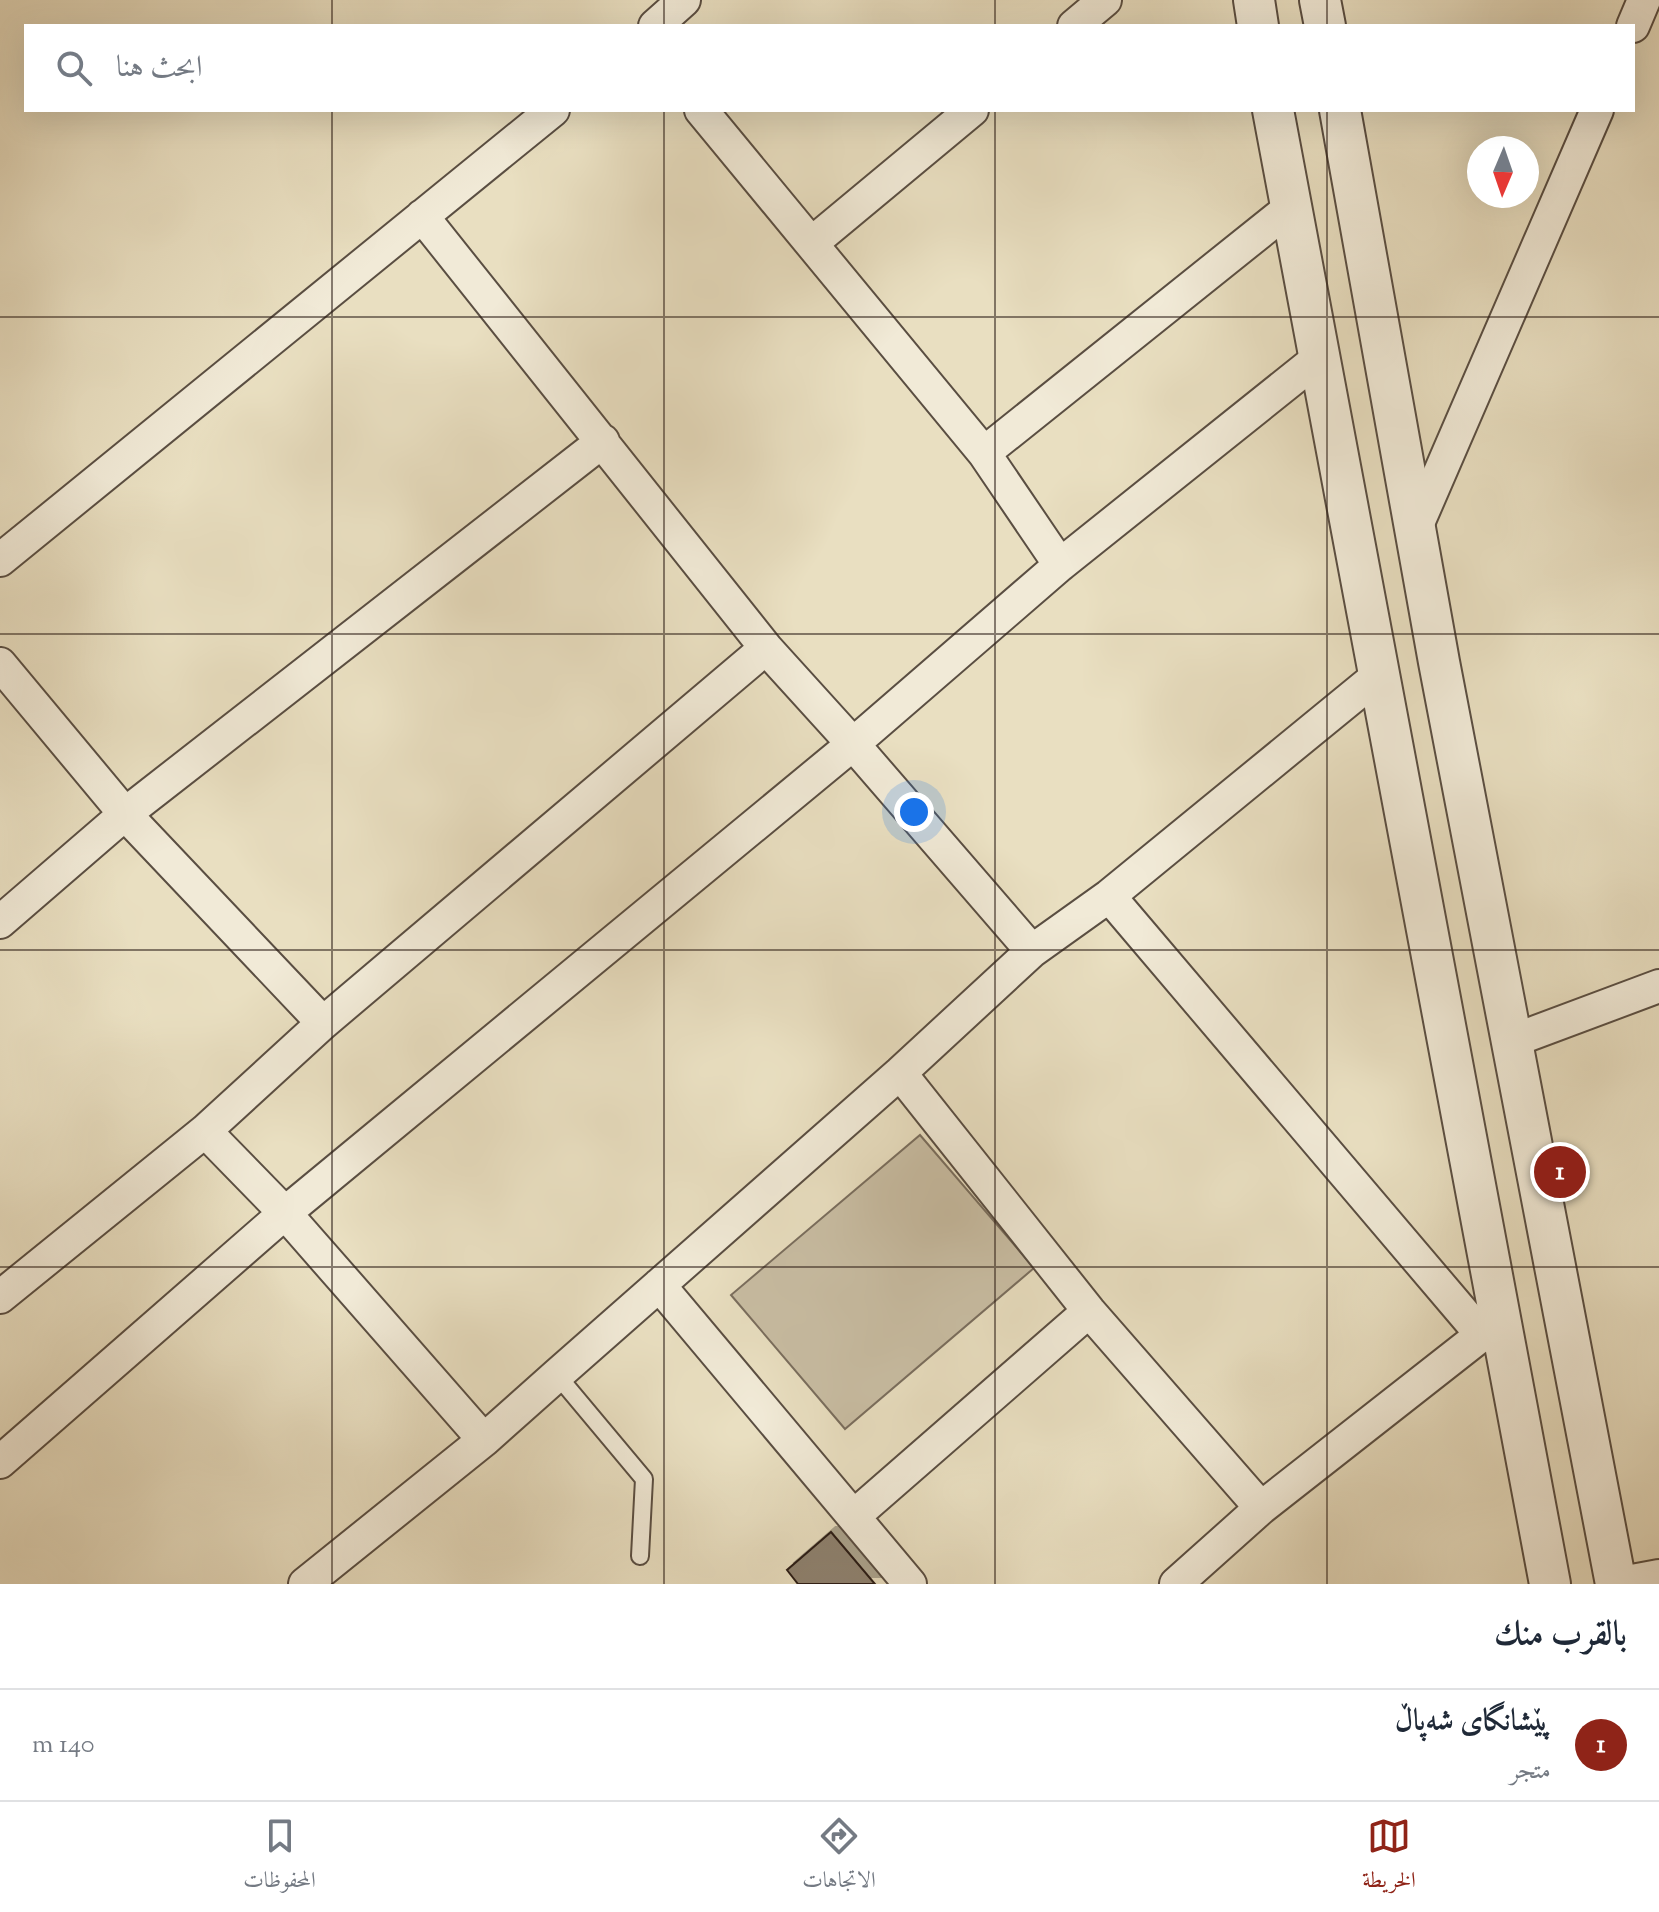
<!DOCTYPE html>
<html lang="ar">
<meta charset="utf-8">
<style>
:root{--surface:#fff;--page:#f2f2f3;--text:#1f2937;--muted:#747a83;--line:#e0e1e3;--accent:#8f2418}
body{margin:0;font-family:"Sorts Mill Goudy",Amiri,serif;background:var(--page);color:var(--text);direction:rtl}
.compass{position:absolute;left:1467px;top:136px;width:72px;height:72px;border-radius:50%;background:var(--surface);box-shadow:0 8px 32px #0002;rotate:182deg}
.you{position:absolute;left:914px;top:812px;width:28px;height:28px;margin:-20px;border:6px solid #fff;border-radius:50%;background:#1a73e8;box-shadow:0 0 0 12px #1a73e833}
.badge{display:grid;place-items:center;width:52px;height:52px;border-radius:50%;background:var(--accent);color:#fff;font-size:26px;font-weight:700}
.pin{position:absolute;translate:-50% -50%;border:4px solid #fff;box-shadow:0 2px 8px #0006}
.list{margin:0;padding:0;list-style:none}
h2{display:flex;justify-content:space-between;align-items:center;height:104px;margin:0;padding:0 32px;font-size:34px}
h2 small{font-size:26px;font-weight:400;color:var(--muted)}
.list li{display:grid;grid-template-columns:52px 1fr auto;gap:24px;align-items:center;box-sizing:border-box;height:112px;padding:0 32px;border-top:2px solid var(--line)}
.list b{display:block;font-size:30px;white-space:nowrap}
.list p{margin:0;font-size:26px;white-space:nowrap;color:var(--muted)}
.list em{font-size:26px;font-style:normal;color:var(--muted)}
.icon{flex:none;width:44px;height:44px;fill:none;stroke:currentColor;stroke-width:2;stroke-linecap:round;stroke-linejoin:round}
.map{position:relative;flex:none;width:1659px;height:1584px;overflow:hidden;direction:ltr}
.search{position:absolute;background:var(--surface);box-shadow:0 8px 32px #0002;left:24px;right:24px;top:24px;height:88px;display:flex;align-items:center;gap:20px;box-sizing:border-box;padding:0 28px;border-radius:0px;color:var(--muted);font-size:30px}
.sheet{height:216px;background:var(--surface)}
nav{display:flex;justify-content:space-around;align-items:center;box-sizing:border-box;height:112px;border-top:2px solid var(--line);background:var(--surface);font-size:22px;color:var(--muted)}
nav a{display:grid;justify-items:center;gap:4px}
nav .on{color:var(--accent)}
.map>svg:first-child{display:block}
.green{fill:#c9bea4;stroke:#7a6e5e;stroke-width:2}
.building{fill:#8e826f;stroke:#2b1e17;stroke-width:2;filter:url(#shadow)}
.lines{fill:none;stroke-linecap:round;stroke-linejoin:round}
.service-casing{stroke:#5a4e42;stroke-width:20}
.minor-casing{stroke:#5a4e42;stroke-width:36}
.tertiary-casing{stroke:#5a4e42;stroke-width:44}
.service{stroke:#f1ead7;stroke-width:16}
.minor{stroke:#f1ead7;stroke-width:32}
.tertiary{stroke:#f1ead7;stroke-width:40}
.grid{fill:none;stroke:#2b1e17;stroke-width:2;stroke-opacity:0.55}
</style>
<div class="map">
<svg width="1659" height="1584" viewBox="0 0 1659 1584">
<defs>
<filter id="shadow"><feDropShadow dx="7" dy="-7" stdDeviation="0" flood-color="#0004"/></filter>
</defs>
<rect width="100%" height="100%" fill="#e9dfc1"/>
<filter id="stains"><feTurbulence type="fractalNoise" baseFrequency=".0025" numOctaves="4"/><feColorMatrix values="0 0 0 0 .2 0 0 0 0 .09 0 0 0 0 .02 0 0 0 .5 -.17"/></filter>
<radialGradient id="worn" r=".72"><stop offset=".6" stop-color="#630" stop-opacity="0"/><stop offset="1" stop-color="#630" stop-opacity=".3"/></radialGradient>
<path class="green" d="M920,1135l114,133 -189,161 -114,-134z"/>
<path class="building" d="M831,1532l44,52h-77l-11,-14z"/>
<g class="lines">
<defs>
<path id="service" d="M557,1375l87,104 -4,77"/>
<path id="minor" d="M655,26l29,-26
M1074,26l31,-26
M1633,26l11,-26
M701,110l283,343 76,112
M422,216l344,432 87,96 179,207
M812,243l160,-133
M984,453l306,-245
M1415,530l182,-420
M0,560l553,-450
M0,664l125,150 198,209
M1109,896l373,439
M0,922l125,-108 478,-373
M1512,1041l147,-55
M900,1073l189,238 172,197
M205,1131l80,82 199,227
M659,1285l251,299
M0,1297l205,-166 118,-108 443,-375
M0,1462l285,-249 568,-469 207,-179 260,-208
M854,1516l235,-205
M305,1584l179,-144 73,-65 343,-302 132,-122 77,-55 270,-221
M1176,1584l85,-76 237,-186
M1616,1584l43,-8"/>
<path id="tertiary" d="M1254,0l4,26
M1320,0l5,26
M1273,110l277,1474
M1340,110l99,552 177,922"/>
</defs>
<use href="#service" class="service-casing"/>
<use href="#minor" class="minor-casing"/>
<use href="#tertiary" class="tertiary-casing"/>
<use href="#service" class="service"/>
<use href="#minor" class="minor"/>
<use href="#tertiary" class="tertiary"/>
</g>
<path class="grid" d="M332,0v26M664,0v26M995,0v26M1327,0v26M332,110v1474M664,110v1474M995,110v1474M1327,110v1474M0,317h1659M0,634h1659M0,950h1659M0,1267h1659"/>
<rect width="100%" height="100%" filter="url(#stains)"/>
<rect width="100%" height="100%" fill="url(#worn)"/>
</svg>
<svg class="compass" viewBox="-18 -18 36 36"><path d="M0-13l5 13h-10z" fill="#e53935"/><path d="M0 13l5-13h-10z" fill="#747a83"/></svg>
<div class="you"></div>
<div class="pin badge" style="left:1560px;top:1172px">1</div>
<div class="search"><svg class="icon" aria-label="search" viewBox="0 0 24 24"><circle cx="10" cy="10" r="6"/><path d="M15 15l6 6"/></svg>ابحث هنا</div>
</div>
<section class="sheet">
<h2>بالقرب منك<small></small></h2>
<ul class="list">
<li><span class="badge">1</span><div><b>پێشانگای شەپاڵ</b><p>متجر</p></div><em>140 m</em></li>
</ul>
</section>
<nav>
<a class="on"><svg class="icon" aria-label="map" viewBox="0 0 24 24"><path d="M3 6l6-2 6 2 6-2v14l-6 2-6-2-6 2zM9 4v14M15 6v14"/></svg>الخريطة</a>
<a><svg class="icon" aria-label="directions" viewBox="0 0 24 24"><path d="M12 3l9 9-9 9-9-9zM9 14v-3h6M13 9l2 2-2 2"/></svg>الاتجاهات</a>
<a><svg class="icon" aria-label="saved" viewBox="0 0 24 24"><path d="M7 4h10v16l-5-4-5 4z"/></svg>المحفوظات</a>
</nav>
